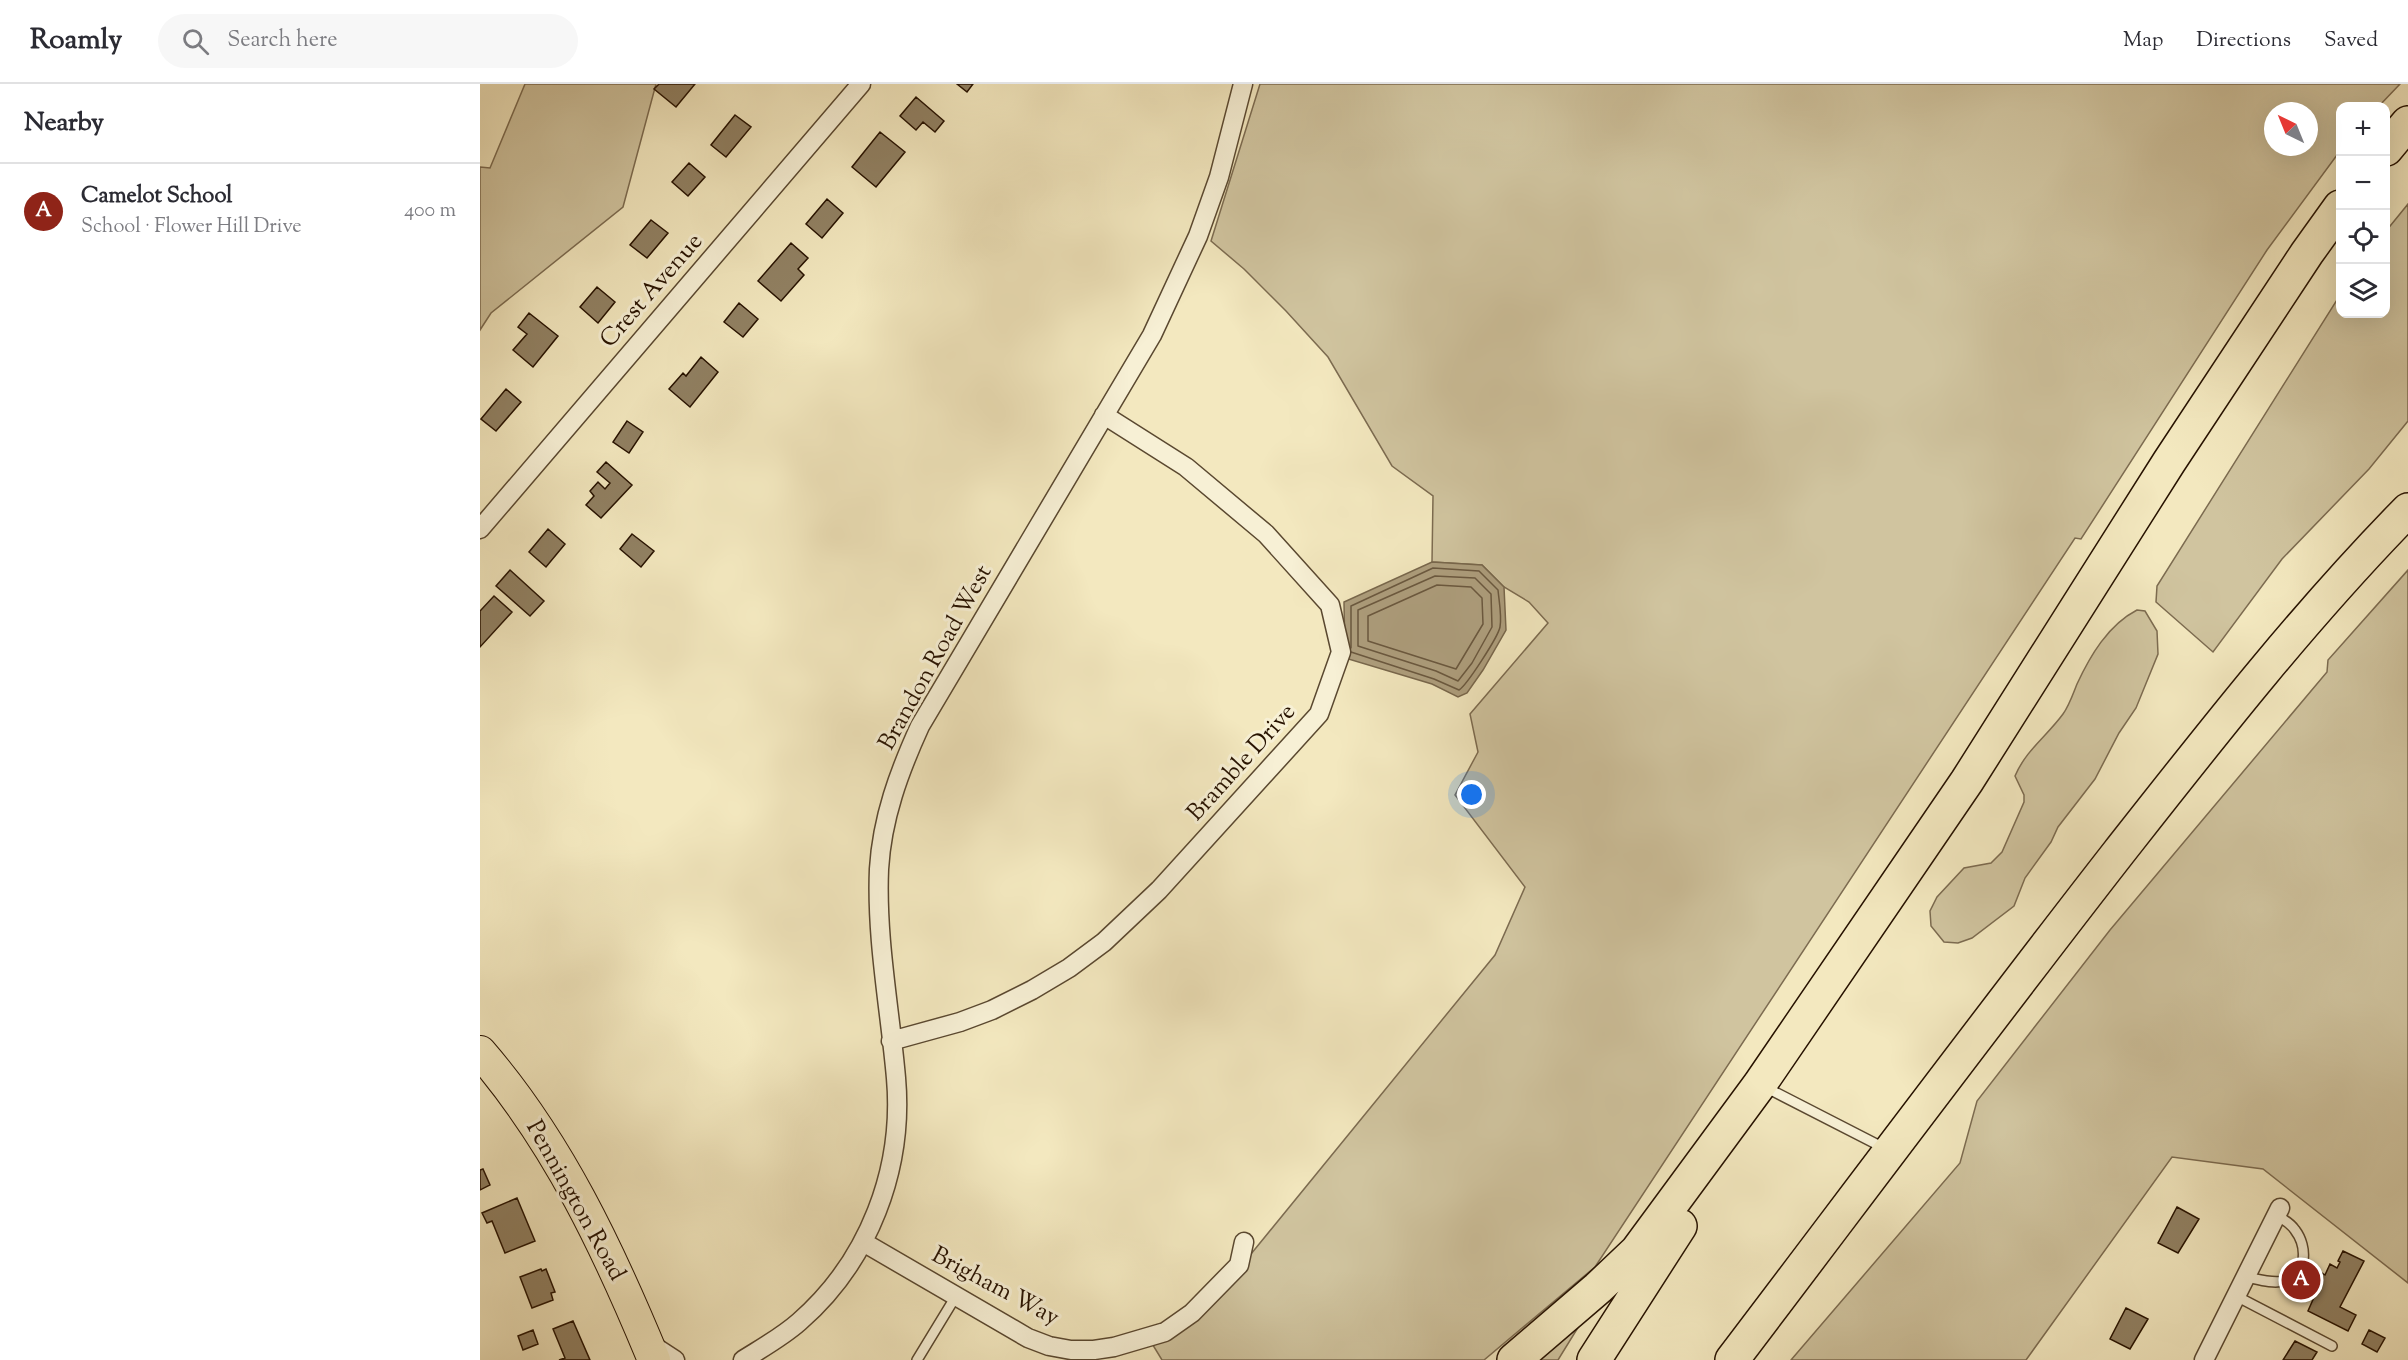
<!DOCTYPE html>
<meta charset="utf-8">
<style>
:root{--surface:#fff;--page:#f7f7f7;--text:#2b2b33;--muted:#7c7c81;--line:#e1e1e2;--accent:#8f2418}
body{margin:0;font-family:"Sorts Mill Goudy",serif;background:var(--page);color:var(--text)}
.controls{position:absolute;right:18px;top:18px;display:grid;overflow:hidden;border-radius:12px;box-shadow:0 6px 24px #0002}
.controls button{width:54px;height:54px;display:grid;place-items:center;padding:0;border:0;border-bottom:2px solid var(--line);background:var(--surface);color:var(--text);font:30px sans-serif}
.compass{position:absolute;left:1784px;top:18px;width:54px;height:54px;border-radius:50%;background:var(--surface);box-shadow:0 6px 24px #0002;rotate:317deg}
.you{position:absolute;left:992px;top:711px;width:21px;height:21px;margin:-15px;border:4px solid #fff;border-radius:50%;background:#1a73e8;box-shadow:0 0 0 9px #1a73e833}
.badge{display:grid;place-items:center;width:39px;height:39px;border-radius:50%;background:var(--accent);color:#fff;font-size:20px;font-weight:700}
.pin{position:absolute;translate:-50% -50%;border:3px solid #fff;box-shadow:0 2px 6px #0006}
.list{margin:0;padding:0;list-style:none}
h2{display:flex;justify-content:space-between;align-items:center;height:78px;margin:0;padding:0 24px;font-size:26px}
h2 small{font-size:20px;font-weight:400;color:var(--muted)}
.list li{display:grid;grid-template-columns:39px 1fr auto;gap:18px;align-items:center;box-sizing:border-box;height:96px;padding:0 24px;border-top:2px solid var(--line)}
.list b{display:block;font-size:22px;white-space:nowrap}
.list p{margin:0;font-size:20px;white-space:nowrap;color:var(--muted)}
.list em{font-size:20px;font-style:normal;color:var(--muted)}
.icon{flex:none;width:33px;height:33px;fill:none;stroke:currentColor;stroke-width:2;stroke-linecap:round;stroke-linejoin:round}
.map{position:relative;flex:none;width:1928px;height:1276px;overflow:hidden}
header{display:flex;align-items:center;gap:36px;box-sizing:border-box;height:84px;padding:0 30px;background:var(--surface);border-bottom:2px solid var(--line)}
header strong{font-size:28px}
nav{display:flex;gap:33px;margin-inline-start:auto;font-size:21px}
.search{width:420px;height:54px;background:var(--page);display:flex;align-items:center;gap:15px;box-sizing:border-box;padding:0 21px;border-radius:33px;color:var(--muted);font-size:22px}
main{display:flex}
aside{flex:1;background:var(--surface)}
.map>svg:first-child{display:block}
.green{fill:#d0c49f;stroke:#7c6b50;stroke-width:1.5;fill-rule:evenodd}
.water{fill:#ae9f7e;stroke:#78674c;stroke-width:1.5}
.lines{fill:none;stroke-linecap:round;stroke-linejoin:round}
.shore{stroke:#6a583f;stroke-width:1.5}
.building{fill:#918163;stroke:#271200;stroke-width:1.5}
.service-casing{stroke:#5a4830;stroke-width:12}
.minor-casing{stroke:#5a4830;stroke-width:21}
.trunk-casing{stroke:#271200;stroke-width:34}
.motorway-casing{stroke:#271200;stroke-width:36}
.service{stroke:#f7f0d5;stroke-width:9}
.minor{stroke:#f7f0d5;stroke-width:18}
.trunk{stroke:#f3e8bf;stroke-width:32}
.motorway{stroke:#f3e8bf;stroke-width:33}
.labels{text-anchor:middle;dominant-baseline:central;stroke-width:6;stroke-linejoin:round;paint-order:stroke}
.street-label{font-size:24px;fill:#271200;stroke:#f7f0d5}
</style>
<header>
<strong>Roamly</strong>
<div class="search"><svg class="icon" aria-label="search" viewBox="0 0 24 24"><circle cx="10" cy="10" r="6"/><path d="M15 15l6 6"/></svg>Search here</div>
<nav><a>Map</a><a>Directions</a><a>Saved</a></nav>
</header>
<main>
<aside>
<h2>Nearby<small></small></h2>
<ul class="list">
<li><span class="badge">A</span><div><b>Camelot School</b><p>School · Flower Hill Drive</p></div><em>400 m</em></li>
</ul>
</aside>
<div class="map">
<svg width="1928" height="1276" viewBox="0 0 1928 1276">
<rect width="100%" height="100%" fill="#f3e8bf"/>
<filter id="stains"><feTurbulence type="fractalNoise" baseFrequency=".00333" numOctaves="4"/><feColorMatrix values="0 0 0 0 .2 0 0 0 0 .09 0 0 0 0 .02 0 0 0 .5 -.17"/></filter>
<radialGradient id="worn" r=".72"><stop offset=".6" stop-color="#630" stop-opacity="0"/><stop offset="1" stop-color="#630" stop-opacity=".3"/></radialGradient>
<path class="green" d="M45,0h131l-33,123 -132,106 -11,17v-163l10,1z
M780,0h1140l-21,22h-39v45l-73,99 -186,289 -6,-1 -480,729 -111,93h-322l-11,-18 60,-39 284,-348 30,-68 -70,-92 23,-43 -8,-38 78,-91 -19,-21 -25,-15 -22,-22 -50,-3 1,-66 -41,-30 -64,-109 -42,-46 -42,-42 -33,-28zM1793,27h36v36h-36z
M1928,120v217l-39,48 -87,90 -69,93 -57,-50 1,-16 183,-291v19h46v-83z
M1928,486v713l-145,-114 -91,-12 -146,203h-235l169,-197 17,-62 133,-171 217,-258 1,-12z
M1657,526l8,1 12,20 1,23 -22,54 -17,25 -24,46 -37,48 -7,15 -26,36 -11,28 -42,32 -14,5 -14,-1 -13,-16 -1,-15 7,-14 27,-29 27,-5 11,-11 22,-50v-7l-9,-19c11,-26 32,-40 48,-62 6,-8 10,-20 14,-30 13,-28 31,-59 60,-74z
M1110,1224l-32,52h-29z"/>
<path class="water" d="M952,478l50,3 22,22 2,43 -23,40 -16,23 -9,4 -26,-13 -87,-26 -1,-56z"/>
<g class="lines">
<path class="shore" d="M955,492l40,2 16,16 1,33 -20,36 -14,18 -22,-10 -78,-25v-36z
M957,501l34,2 11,11 1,26 -27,45 -88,-28v-25z
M871,564v-42l82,-38 46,3 19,19c1,11 4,26 2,37 -2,10 -33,58 -41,63l-25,-11 -83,-27"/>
</g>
<path class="building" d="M179,0h36l-19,23 -22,-18z
M477,0h16l-6,8z
M436,13l28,24 -9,11 -12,-10 -7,8 -16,-14z
M255,31l16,12 -25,30 -15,-12z
M400,48l25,20 -29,35 -24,-20z
M209,79l16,14 -17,19 -16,-14z
M347,115l16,14 -21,25 -16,-14z
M171,136l17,13 -21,25 -17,-13z
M311,159l17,15 -10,11 6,6 -23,26 -23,-20z
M117,203l18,15 -17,21 -18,-16z
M259,219l19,16 -15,18 -19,-15z
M49,229l29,23 -25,31 -20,-17 14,-16 -9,-7z
M221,273l17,15 -28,35 -21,-18 14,-16 3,3z
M26,305l15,13 -25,29 -15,-12z
M147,337l16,11 -14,21 -16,-11z
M126,378l26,23 -31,33 -15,-13 8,-9 -4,-5 8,-9 7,7 5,-6 -13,-11z
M68,445l17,15 -19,23 -17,-15z
M152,450l22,17 -13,16 -21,-18z
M30,486l34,31 -14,15 -34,-30z
M14,512l18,16 -32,35v-36z
M3,1085l7,16 -10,5v-20z
M37,1114l18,43 -30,12 -13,-32 -5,2 -5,-10z
M1697,1123l22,12 -21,34 -20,-10z
M1863,1167l21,10 -24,46 16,8 -8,16 -40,-20 11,-25 -3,-1 6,-12 3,2 5,-11 7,4 3,-6 -2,-1z
M61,1185l1,2 4,-2 9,23 -4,1 2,7 -21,8 -12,-31z
M1646,1224l22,11 -18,30 -20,-10z
M93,1237l17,39h-31l6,-2 -12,-29z
M53,1246l5,14 -15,6 -5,-14z
M1889,1246l16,8 -8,14 -15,-8z
M1815,1257l22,11 -5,8h-29z"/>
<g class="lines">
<defs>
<path id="service" d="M1285,1003l121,62
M1766,1193c11,2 26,7 38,4 23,-5 24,-34 11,-51 -4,-6 -12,-11 -18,-14
M1756,1212l96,50
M437,1276l39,-64"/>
<path id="minor" d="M0,445l381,-445
M411,957l69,-19 32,-12 40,-20 37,-22 35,-26 55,-52 160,-176 22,-62 -11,-47 -64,-71 -80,-67 -82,-52
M383,1158l165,96 21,8 22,4h23l20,-3 51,-15 27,-19 47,-48 5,-23
M169,1259l26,17
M263,1276c19,-12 39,-23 56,-38 70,-61 105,-153 97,-244 -6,-69 -20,-139 -17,-209 3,-51 20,-97 41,-143l232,-391 46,-99 21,-59 24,-93
M1724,1276l76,-152"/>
<path id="trunk" d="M0,968c78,90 129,199 174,308"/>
<path id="motorway" d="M1906,65l22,-26
M1034,1276l84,-72 39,-37 123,-167 207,-303 202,-319 138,-209 33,-46
M1114,1276l86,-134
M1252,1276c129,-170 256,-340 387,-508 92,-117 184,-235 289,-342"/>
</defs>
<use href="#service" class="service-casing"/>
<use href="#minor" class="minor-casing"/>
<use href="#trunk" class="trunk-casing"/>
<use href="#motorway" class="motorway-casing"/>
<use href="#service" class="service"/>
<use href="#minor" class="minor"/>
<use href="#trunk" class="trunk"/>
<use href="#motorway" class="motorway"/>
</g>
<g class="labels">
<g class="street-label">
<text transform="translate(172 207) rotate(-49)">Crest Avenue</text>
<text transform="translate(456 574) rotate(-61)">Brandon Road West</text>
<text transform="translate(762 679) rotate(-48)">Bramble Drive</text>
<text transform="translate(95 1117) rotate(61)">Pennington Road</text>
<text transform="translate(515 1203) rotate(28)">Brigham Way</text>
</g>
</g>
<rect width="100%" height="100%" filter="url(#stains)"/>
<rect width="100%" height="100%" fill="url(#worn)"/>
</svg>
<div class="controls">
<button>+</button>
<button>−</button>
<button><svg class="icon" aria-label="locate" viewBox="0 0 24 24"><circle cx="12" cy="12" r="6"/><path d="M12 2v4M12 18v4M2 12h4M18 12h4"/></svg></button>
<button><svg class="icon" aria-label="layers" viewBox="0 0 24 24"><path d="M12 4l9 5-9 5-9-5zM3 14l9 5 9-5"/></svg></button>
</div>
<svg class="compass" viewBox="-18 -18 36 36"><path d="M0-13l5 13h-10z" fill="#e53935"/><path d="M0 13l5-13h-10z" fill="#7c7c81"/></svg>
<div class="you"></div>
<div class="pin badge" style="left:1821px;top:1196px">A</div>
</div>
</main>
